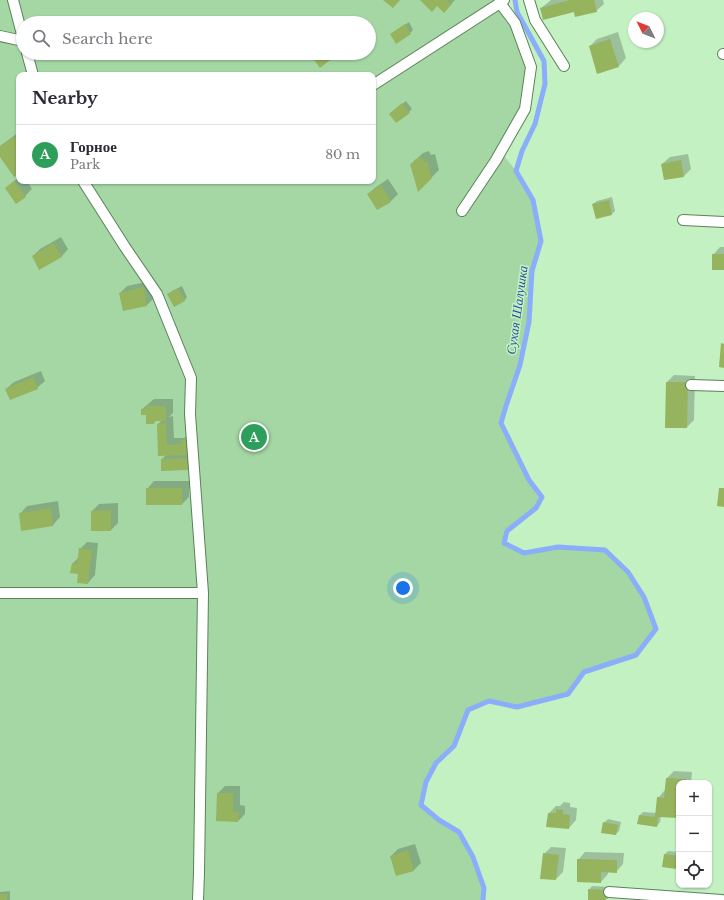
<!DOCTYPE html>
<meta charset="utf-8">
<style>
:root{--surface:#fff;--page:#f2f2f3;--text:#2b2b33;--muted:#7c7c81;--line:#e1e1e2;--accent:#a848b0}
body{margin:0;font-family:"Libre Baskerville",serif;background:var(--page);color:var(--text)}
.controls{position:absolute;right:12px;bottom:12px;display:grid;overflow:hidden;border-radius:8px;box-shadow:0 1px 3px #0004}
.controls button{width:36px;height:36px;display:grid;place-items:center;padding:0;border:0;border-bottom:1px solid var(--line);background:var(--surface);color:var(--text);font:20px sans-serif}
.compass{position:absolute;left:628px;top:12px;width:36px;height:36px;border-radius:50%;background:var(--surface);box-shadow:0 1px 3px #0004;rotate:312deg}
.you{position:absolute;left:403px;top:588px;width:14px;height:14px;margin:-10px;border:3px solid #fff;border-radius:50%;background:#1a73e8;box-shadow:0 0 0 6px #1a73e833}
.badge{display:grid;place-items:center;width:26px;height:26px;border-radius:50%;background:var(--accent);color:#fff;font-size:13px;font-weight:700}
.pin{position:absolute;translate:-50% -50%;border:2px solid #fff;box-shadow:0 1px 4px #0006}
.list{margin:0;padding:0;list-style:none}
h2{display:flex;justify-content:space-between;align-items:center;height:52px;margin:0;padding:0 16px;font-size:17px}
h2 small{font-size:13px;font-weight:400;color:var(--muted)}
.list li{display:grid;grid-template-columns:26px 1fr auto;gap:12px;align-items:center;box-sizing:border-box;height:60px;padding:0 16px;border-top:1px solid var(--line)}
.list b{display:block;font-size:15px;white-space:nowrap}
.list p{margin:0;font-size:13px;white-space:nowrap;color:var(--muted)}
.list em{font-size:13px;font-style:normal;color:var(--muted)}
.icon{flex:none;width:22px;height:22px;fill:none;stroke:currentColor;stroke-width:2;stroke-linecap:round;stroke-linejoin:round}
.map{position:relative;flex:none;width:724px;height:900px;overflow:hidden}
.search{position:absolute;background:var(--surface);box-shadow:0 1px 3px #0004;left:16px;top:16px;width:360px;height:44px;display:flex;align-items:center;gap:10px;box-sizing:border-box;padding:0 14px;border-radius:22px;color:var(--muted);font-size:15px}
.panel{position:absolute;background:var(--surface);box-shadow:0 1px 3px #0004;left:16px;top:72px;width:360px;height:112px;border-radius:8px}
.map>svg:first-child{display:block}
.green{fill:#a5d7a4;fill-rule:evenodd}
.shadow{fill:#0003}
.lines{fill:none;stroke-linecap:round;stroke-linejoin:round}
.stream{stroke:#8aaefa;stroke-width:5}
.building{fill:#96b35d}
.service-casing{stroke:#598359;stroke-width:12}
.service{stroke:#fff;stroke-width:10}
.labels{text-anchor:middle;dominant-baseline:central;stroke-width:3;stroke-linejoin:round;paint-order:stroke}
.water-label{font-size:13px;font-style:italic;fill:#294da4;stroke:#c3f1c2}
</style>
<div class="map">
<svg width="724" height="900" viewBox="0 0 724 900">
<rect width="100%" height="100%" fill="#c3f1c2"/>
<path class="green" d="M0,0h504l27,67 -6,42 -24,43 15,19 17,29 8,41 -9,30 -3,51 -9,43 -14,41 -5,17 28,57 13,17 -6,11 -29,23 -3,12 20,10 34,-6 47,3 23,22 16,25 12,32 -20,26 -52,17 -16,22 -51,13 -28,-6 -21,9 -14,36 -18,17 -10,19 -5,23 18,15 20,12 14,25 11,31 -1,12h-483zM23,23h346v30h-346zM19,75h354v106h-354z"/>
<path class="shadow" d="M421,0h34l-11,11 -7,-6z
M551,0h52l1,4 -8,7h-22l-33,-3z
M409,22l4,8 -3,3 -19,1z
M618,32l8,26 -7,8 -29,-20 7,-7z
M310,53h21l2,3 -12,10z
M406,101l6,8 -3,3 -16,-1z
M19,132v40l-19,-16v-10z
M429,151l2,4 4,-1 4,16 -20,20 -8,-26 12,-11z
M688,154l3,15 -7,7 -22,-12 8,-7z
M19,177v4h8l5,8 -7,7 -19,-8z
M388,179l10,15 -7,7 -13,8 -10,-15 8,-7z
M612,197l3,14 -3,3 -19,-10 4,-3z
M61,237l7,12 -7,8 -28,-1 7,-7z
M720,247h4v22l-11,-14z
M151,281l3,17 -7,7 -23,5 -4,-17 7,-7z
M182,286l5,11 -3,4 -16,-6 4,-4z
M41,371l4,10 -8,7 -31,1 8,-7z
M674,375l21,1 -1,44 -7,7 -20,-45z
M154,399h19v14l-4,4 4,-1 1,22h10l5,-5 6,29 -7,7 -26,-10 4,-4 -8,-31 4,-4h-6l-2,3 -12,-14z
M154,481h35v16l-7,7h-35v-15z
M58,501l2,16 -7,8 -31,5 -2,-16 7,-8z
M118,503v20l-7,7 -19,-19 7,-7z
M87,542l11,1 -3,32 -7,8 -9,-10 -6,-10 6,-6 1,-8z
M674,771l18,1 -1,11h-12v34l-18,-1 -1,6 -3,4 -18,-2 1,-9 3,-3 14,1 1,-15 7,-8 2,-12z
M225,786h15v19l5,1v8l-7,7 -20,-28z
M564,802l6,1v4l7,1 -1,12 -7,8 -20,-15 7,-7h4z
M608,819l13,3 -2,9 -3,3 -12,-11z
M415,844l6,19 -7,7 -23,-14 7,-7z
M551,847l15,1 -3,24 -7,7 -12,-25z
M668,851l11,1v14l-2,2 -12,-14z
M585,852l39,1 -1,11 -7,8 -8,-1v3l-7,8 -23,-22z
M592,886l17,1 -1,12 -19,1v-10z
M10,891v9h-10v-8z"/>
<g class="lines">
<path class="stream" d="M483,900l1,-12 -11,-31 -14,-25 -20,-12 -18,-15 5,-23 10,-19 18,-17 14,-36 21,-9 28,6 51,-13 16,-22 52,-17 20,-26 -12,-32 -16,-25 -23,-22 -47,-3 -34,6 -20,-10 3,-12 29,-23 6,-11 -13,-17 -28,-57 5,-17 14,-41 9,-43 3,-51 9,-30 -8,-41 -17,-29 6,-20 13,-27 10,-40 -1,-23 -27,-49 -2,-12"/>
</g>
<path class="building" d="M383,0h17l-7,8z
M420,0h27l5,4 -8,9 -7,-7 -5,6z
M570,0h24l3,12 -22,5 -1,-5 -31,8 -3,-12z
M405,24l6,10 -15,10 -6,-10z
M610,39l9,28 -22,7 -8,-28z
M309,53h16l5,7 -10,8z
M402,103l8,10 -14,10 -7,-9z
M15,136l4,6v11l-1,1 1,2v18l-5,3 -14,-20v-11z
M422,157l2,5 3,-1 5,17 -14,14 -8,-28 5,-1 -1,-3z
M681,160l3,17 -20,3 -3,-16z
M14,181l12,16 -10,7 -11,-16z
M381,185l10,17 -14,8 -10,-16z
M609,200l3,15 -16,4 -4,-15z
M54,243l8,14 -23,13 -7,-14z
M712,254h12v16h-12z
M144,287l3,19 -24,5 -4,-18z
M178,289l7,12 -11,6 -7,-13z
M721,343l3,1v24l-5,-1z
M33,377l5,12 -28,11 -5,-11z
M666,382h22l-1,46h-22z
M146,406h20v15h-11l-1,3h-8v-9h-5v-6h5z
M166,423l1,22 14,-1 -1,-4 7,-1 1,16 -30,1 -1,-32z
M188,458v12l-27,1v-12z
M146,488h36v17h-36z
M719,488h5v19l-7,-1z
M51,508l2,18 -32,5 -2,-18z
M111,510v21h-20v-20z
M79,548l13,2 -4,34 -11,-1 1,-9 -8,-1 2,-10 5,1z
M666,778l19,1v4h-6v35l-21,-1 -1,10 -20,-3 2,-9 16,2 2,-20 7,1z
M217,793h16v19h6l-1,10 -22,-1z
M556,809l7,1v4l7,1 -1,14 -23,-2 2,-14h8z
M603,822l15,3 -2,10 -15,-2z
M408,850l6,21 -18,5 -6,-20z
M543,853l16,2 -3,25 -16,-1z
M664,854l15,2 -2,13 -15,-2z
M577,859l40,1v13l-16,-1v11l-24,-1z
M588,889l18,1v10h-18z
M0,894h7v6h-7z"/>
<g class="lines">
<defs>
<path id="service" d="M13,0l10,38
M529,0l6,20 29,46
M0,36l23,5
M27,53l6,22
M723,54h1
M373,85l127,-82
M83,181l42,66 32,47 34,84 -1,36 13,179 -4,280 -1,27
M462,211l34,-51 29,-51 6,-42 -16,-44 -15,-20 4,-3
M683,220l41,2
M691,385l33,1
M0,593h203
M609,892l113,8"/>
</defs>
<use href="#service" class="service-casing"/>
<use href="#service" class="service"/>
</g>
<g class="labels">
<g class="water-label">
<text transform="translate(517 310) rotate(-82)">Сухая Шалушка</text>
</g>
</g>
</svg>
<div class="controls">
<button>+</button>
<button>−</button>
<button><svg class="icon" aria-label="locate" viewBox="0 0 24 24"><circle cx="12" cy="12" r="6"/><path d="M12 2v4M12 18v4M2 12h4M18 12h4"/></svg></button>
</div>
<svg class="compass" viewBox="-18 -18 36 36"><path d="M0-13l5 13h-10z" fill="#e53935"/><path d="M0 13l5-13h-10z" fill="#7c7c81"/></svg>
<div class="you"></div>
<div class="pin badge" style="left:254px;top:437px;background:#2e9e5b">A</div>
<div class="search"><svg class="icon" aria-label="search" viewBox="0 0 24 24"><circle cx="10" cy="10" r="6"/><path d="M15 15l6 6"/></svg>Search here</div>
<section class="panel">
<h2>Nearby<small></small></h2>
<ul class="list">
<li><span class="badge" style="background:#2e9e5b">A</span><div><b>Горное</b><p>Park</p></div><em>80 m</em></li>
</ul>
</section>
</div>
